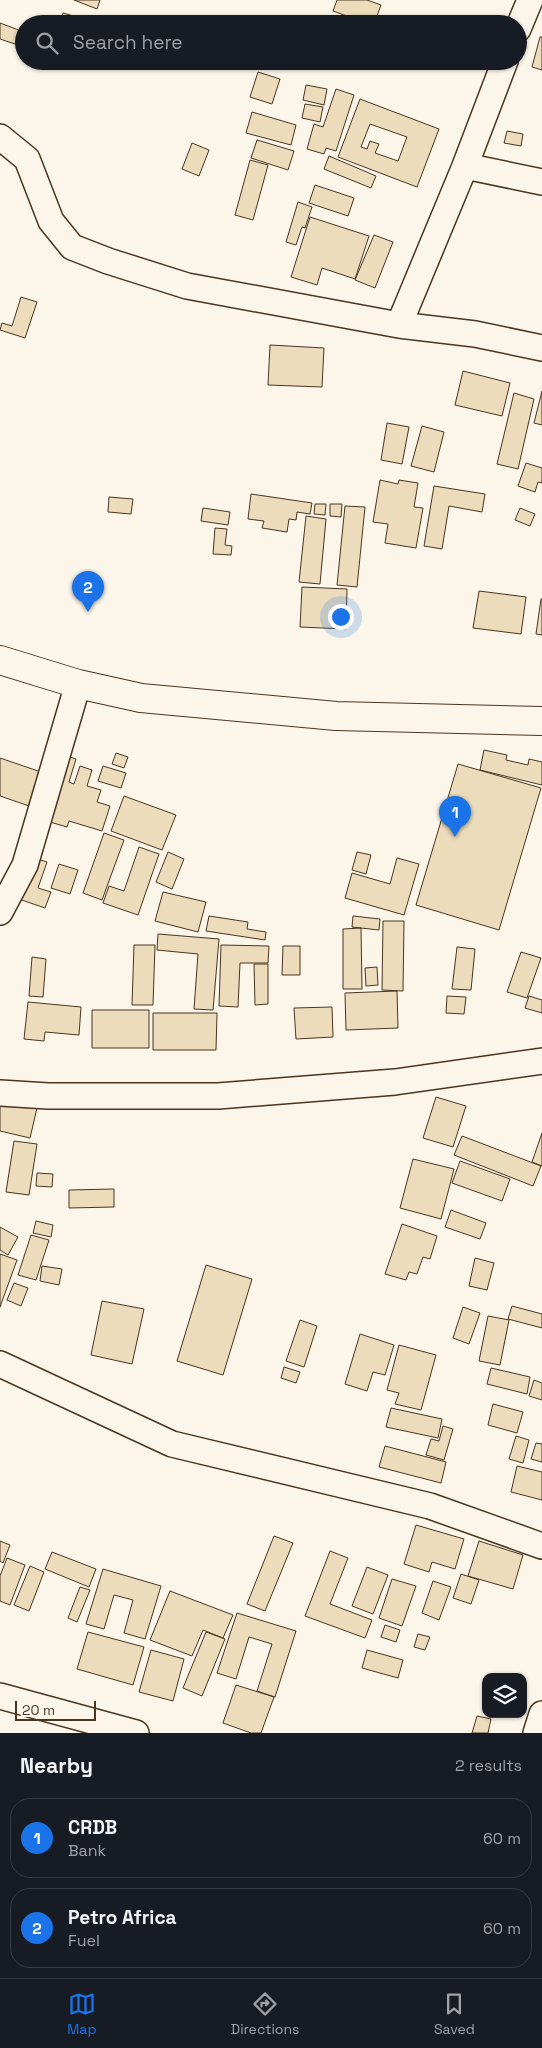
<!DOCTYPE html>
<style>
:root{--surface:#171b24;--page:#20242c;--text:#f1f3f6;--muted:#9ea1a6;--line:#363941;--accent:#1a73e8}
body{margin:0;font-family:"Space Grotesk",sans-serif;background:var(--page);color:var(--text)}
.controls{position:absolute;right:15px;bottom:15px;display:grid;overflow:hidden;border-radius:10px;box-shadow:0 1px 4px #0004}
.controls button{width:45px;height:45px;display:grid;place-items:center;padding:0;border:0;border-bottom:1px solid var(--line);background:var(--surface);color:var(--text);font:25px sans-serif}
.scale{position:absolute;left:15px;bottom:12px;width:81px;box-sizing:border-box;padding-left:5px;border:2px solid #4a3520;border-top:0;font-size:14px;line-height:18px;white-space:nowrap;color:#4a3520;-webkit-text-stroke:4px #fbf6e9;paint-order:stroke}
.you{position:absolute;left:340px;top:616px;width:18px;height:18px;margin:-12px;border:4px solid #fff;border-radius:50%;background:#1a73e8;box-shadow:0 0 0 8px #1a73e833}
.badge{display:grid;place-items:center;width:32px;height:32px;border-radius:50%;background:var(--accent);color:#fff;font-size:16px;font-weight:700}
.pin{position:absolute;translate:-50% -41px;filter:drop-shadow(0 1px 2px #0008)}
.pin::after{content:'';position:absolute;top:26px;width:18px;height:15px;background:inherit;clip-path:polygon(0 0,100% 0,50% 100%)}
.list{margin:0;padding:0;list-style:none}
h2{display:flex;justify-content:space-between;align-items:center;height:65px;margin:0;padding:0 20px;font-size:21px}
h2 small{font-size:16px;font-weight:400;color:var(--muted)}
.list li{display:grid;grid-template-columns:32px 1fr auto;gap:15px;align-items:center;box-sizing:border-box;height:80px;margin:0 10px 10px;padding:0 10px;border:1px solid var(--line);border-radius:20px}
.list b{display:block;font-size:19px;white-space:nowrap}
.list p{margin:0;font-size:16px;white-space:nowrap;color:var(--muted)}
.list em{font-size:16px;font-style:normal;color:var(--muted)}
.icon{flex:none;width:28px;height:28px;fill:none;stroke:currentColor;stroke-width:2;stroke-linecap:round;stroke-linejoin:round}
.map{position:relative;flex:none;width:542px;height:1733px;overflow:hidden}
.search{position:absolute;background:var(--surface);box-shadow:0 1px 4px #0004;left:15px;right:15px;top:15px;height:55px;display:flex;align-items:center;gap:12px;box-sizing:border-box;padding:0 18px;border-radius:28px;color:var(--muted);font-size:19px}
.sheet{height:245px;background:var(--surface)}
nav{display:flex;justify-content:space-around;align-items:center;box-sizing:border-box;height:70px;border-top:1px solid var(--line);background:var(--surface);font-size:14px;color:var(--muted)}
nav a{display:grid;justify-items:center;gap:2px}
nav .on{color:var(--accent)}
.map>svg:first-child{display:block}
.building{fill:#ecdcbc;stroke:#4a3520;fill-rule:evenodd}
.lines{fill:none;stroke-linecap:round;stroke-linejoin:round}
.minor-casing{stroke:#4a3520;stroke-width:28}
.trunk-casing{stroke:#4a3520;stroke-width:30}
.minor{stroke:#fbf6e9;stroke-width:25}
.trunk{stroke:#fbf6e9;stroke-width:28}
</style>
<div class="map">
<svg width="542" height="1733" viewBox="0 0 542 1733">
<rect width="100%" height="100%" fill="#fbf6e9"/>
<path class="building" d="M74,0h26l-3,9z
M337,0h30l14,5 -7,19h-5l-36,-13z
M63,13l28,8 -1,3h-31z
M0,23l24,9v15l-24,-8z
M540,37h2v33l-10,-3z
M258,72l22,7 -8,25 -22,-7z
M306,85l21,4 -3,16 -21,-5z
M336,89l18,6 -18,56 -10,-3 -2,6 -17,-5 7,-25 9,3z
M360,99l79,30 -22,58 -79,-30zM370,124l37,13 -9,24 -23,-8 4,-9 -9,-3 -3,8 -6,-2z
M305,104l18,3 -3,15 -18,-4z
M252,112l44,13 -5,20 -45,-12z
M507,131l16,3 -2,12 -17,-3z
M257,140l37,11 -6,19 -37,-12z
M192,143l17,7 -10,26 -17,-7z
M329,156l47,20 -5,12 -47,-19z
M250,160l18,5 -15,55 -18,-5z
M315,185l39,13 -6,18 -39,-13z
M298,202l14,5 -7,21 -3,-1 -6,18 -10,-3z
M310,217l59,19 -14,43 -33,-11 -5,17 -26,-8z
M374,235l19,7 -18,46 -20,-8z
M21,297l16,5 -12,36 -25,-8 2,-7 10,3z
M270,345l54,3 -2,39 -54,-2z
M463,371l47,12 -8,33 -47,-11z
M542,391v34l-8,-2z
M514,393l20,6 -16,70 -21,-5z
M387,423l22,4 -7,37 -21,-4z
M422,426l22,6 -10,40 -23,-6z
M526,463l16,5v15l-4,-1 -3,10 -17,-6z
M380,480l18,4 1,-4 19,3 -4,24 9,1 -7,40 -31,-5 3,-19 -15,-2z
M434,486l51,8 -3,18 -33,-6 -7,43 -18,-3z
M251,494l61,9 -2,11 -13,-2 -1,8 -7,-1 -2,13 -25,-4 2,-7 -16,-2z
M109,497l24,2 -2,15 -23,-2z
M315,504h11l-1,11 -11,-1z
M330,504h12l-1,13 -11,-1z
M345,506l20,1 -8,80 -20,-2z
M203,508l27,4 -2,13 -27,-4z
M520,508l15,6 -5,12 -15,-6z
M306,516l20,3 -6,65 -21,-2z
M215,528l12,1 -2,16 7,1 -1,9 -18,-1z
M302,587l45,2 -1,40 -46,-2z
M479,591l47,6 -5,37 -48,-6z
M541,599h1v36l-6,-1z
M484,750l23,5 -1,5 22,5 1,-6 13,3v23l-62,-15z
M116,753l12,4 -4,11 -12,-4z
M64,755l12,4 -7,23 5,2 6,-18 12,4 -5,16 14,4 -4,12 13,4 -8,25 -33,-10 -2,6 -24,-7z
M0,758l47,16 -12,34 -35,-12z
M458,764l83,24 -42,142 -83,-25z
M103,766l23,7 -5,15 -23,-7z
M124,796l52,19 -14,35 -51,-19z
M104,833l20,7 -22,60 -19,-7z
M139,847l20,7 -21,61 -35,-12 6,-17 15,5z
M168,852l16,7 -12,30 -16,-7z
M357,852l14,3 -5,19 -14,-4z
M29,856l18,6 -9,26 13,4 -6,16 -29,-10z
M397,858l22,6 -15,51 -59,-17 7,-25 38,11z
M59,864l19,6 -8,24 -19,-6z
M163,892l43,10 -8,30 -43,-11z
M209,916l39,6 -1,7 19,3 -1,8 -59,-9z
M353,916l27,3 -1,11 -27,-3z
M383,921h21l-1,70 -21,-1z
M361,928l1,61h-19v-60z
M158,934l61,5 -6,71 -19,-1 4,-55 -41,-4z
M134,945h21l-2,60h-21z
M221,945l48,1 -1,17h-28l-2,44 -19,-1z
M283,946h17v29h-18z
M457,947l18,2 -4,41 -19,-1z
M521,952l20,6 -14,40 -20,-6z
M32,957l14,2 -3,38 -14,-1z
M254,964h14v40l-13,1z
M377,967l1,18 -12,1 -1,-18z
M397,991l1,37 -52,2 -1,-37z
M447,996l19,1 -2,17 -18,-1z
M529,996l13,4v13l-17,-5z
M28,1002l53,5 -2,28 -34,-3 -1,9 -20,-2z
M332,1007l1,30 -37,2 -2,-31z
M92,1010h57v38h-57z
M153,1013h64l-1,37h-63z
M436,1097l30,9 -13,41 -30,-9z
M0,1101l37,7 -7,30 -30,-7z
M542,1133v33l-10,-4z
M462,1136l79,30 -8,20 -79,-31z
M14,1141l23,3 -8,51 -23,-3z
M413,1159l41,10 -13,50 -41,-11z
M460,1161l50,18 -8,22 -50,-18z
M37,1173l16,1 -1,13 -16,-1z
M114,1189v18l-45,1v-18z
M451,1210l35,13 -6,16 -35,-12z
M36,1221l17,4 -2,12 -18,-4z
M402,1224l35,12 -7,23 -7,-2 -6,17 -8,-2 -3,8 -21,-6z
M0,1227l18,10 -10,18 -8,-5z
M31,1235l18,5 -13,40 -18,-5z
M0,1254l17,6 -17,47z
M475,1258l19,5 -7,27 -18,-4z
M206,1265l46,14 -29,96 -46,-14z
M42,1266l20,3 -3,16 -19,-4z
M14,1283l14,5 -7,18 -14,-6z
M102,1301l42,8 -12,55 -41,-9z
M512,1306l30,8v14l-34,-9z
M463,1307l17,6 -11,31 -16,-6z
M488,1316l21,4 -9,45 -21,-4z
M300,1320l17,6 -13,41 -18,-6z
M360,1334l34,11 -9,30 -12,-3 -6,19 -22,-7z
M399,1345l37,10 -15,55 -26,-6 4,-11 -12,-3z
M284,1367l16,5 -4,11 -15,-5z
M491,1368l39,9 -3,17 -40,-10z
M534,1380l8,3v17l-13,-4z
M493,1404l30,8 -6,21 -29,-8z
M391,1408l51,11 -4,19 -52,-11z
M443,1426l10,3 -9,31 -18,-5 5,-16 8,2z
M516,1436l13,4 -6,23 -14,-4z
M536,1443l6,1v18l-11,-3z
M385,1446l61,16 -5,21 -62,-16z
M517,1466l25,6v28l-31,-8z
M416,1525l48,14 -9,30 -23,-7 -3,10 -25,-8z
M274,1536l19,7 -28,68 -18,-7z
M0,1541l10,4 -7,18 -3,-2z
M479,1541l44,14 -10,34 -45,-13z
M330,1551l18,7 -18,46 42,16 -7,18 -60,-22z
M52,1552l44,17 -7,18 -44,-18z
M7,1558l18,7 -15,40 -10,-4v-25z
M30,1566l14,6 -15,39 -15,-6z
M367,1567l21,8 -15,39 -21,-8z
M103,1569l58,17 -16,53 -21,-6 9,-33 -19,-5 -10,34 -18,-5z
M461,1574l18,6 -8,24 -18,-6z
M392,1579l24,7 -14,40 -23,-8z
M433,1581l18,6 -12,33 -17,-7z
M80,1587l10,3 -13,32 -9,-4z
M170,1591l63,24 -10,23 -20,-8 -11,26 -42,-16z
M237,1613l59,18 -21,66 -18,-6 15,-47 -23,-7 -13,42 -19,-6z
M385,1625l15,5 -4,12 -15,-5z
M88,1632l56,15 -11,38 -56,-16z
M206,1632l19,7 -23,57 -19,-8z
M418,1634l12,3 -5,13 -11,-3z
M151,1650l33,9 -11,42 -34,-9z
M367,1650l36,10 -5,18 -36,-10z
M236,1685l38,12 -13,36h-10l-28,-10z
M477,1716l14,3 -3,14h-16z"/>
<g class="lines">
<defs>
<path id="minor" d="M518,29l12,-29
M505,61l-40,105 77,16
M0,137l27,22 24,62 21,26 36,14 79,25 212,39 76,9 67,14
M399,325l66,-159
M0,912l25,-47 53,-181
M0,1093l48,3h170l177,-14 147,-21
M0,1364l172,80 258,62 112,40
M0,1696l136,37
M536,1733l6,-19"/>
<path id="trunk" d="M0,660l78,24 63,14 195,18 206,5"/>
</defs>
<use href="#minor" class="minor-casing"/>
<use href="#trunk" class="trunk-casing"/>
<use href="#minor" class="minor"/>
<use href="#trunk" class="trunk"/>
</g>
</svg>
<div class="controls">
<button><svg class="icon" aria-label="layers" viewBox="0 0 24 24"><path d="M12 4l9 5-9 5-9-5zM3 14l9 5 9-5"/></svg></button>
</div>
<div class="scale">20 m</div>
<div class="you"></div>
<div class="pin badge" style="left:455px;top:837px">1</div>
<div class="pin badge" style="left:88px;top:612px">2</div>
<div class="search"><svg class="icon" aria-label="search" viewBox="0 0 24 24"><circle cx="10" cy="10" r="6"/><path d="M15 15l6 6"/></svg>Search here</div>
</div>
<section class="sheet">
<h2>Nearby<small>2 results</small></h2>
<ul class="list">
<li><span class="badge">1</span><div><b>CRDB</b><p>Bank</p></div><em>60 m</em></li>
<li><span class="badge">2</span><div><b>Petro Africa</b><p>Fuel</p></div><em>60 m</em></li>
</ul>
</section>
<nav>
<a class="on"><svg class="icon" aria-label="map" viewBox="0 0 24 24"><path d="M3 6l6-2 6 2 6-2v14l-6 2-6-2-6 2zM9 4v14M15 6v14"/></svg>Map</a>
<a><svg class="icon" aria-label="directions" viewBox="0 0 24 24"><path d="M12 3l9 9-9 9-9-9zM9 14v-3h6M13 9l2 2-2 2"/></svg>Directions</a>
<a><svg class="icon" aria-label="saved" viewBox="0 0 24 24"><path d="M7 4h10v16l-5-4-5 4z"/></svg>Saved</a>
</nav>
